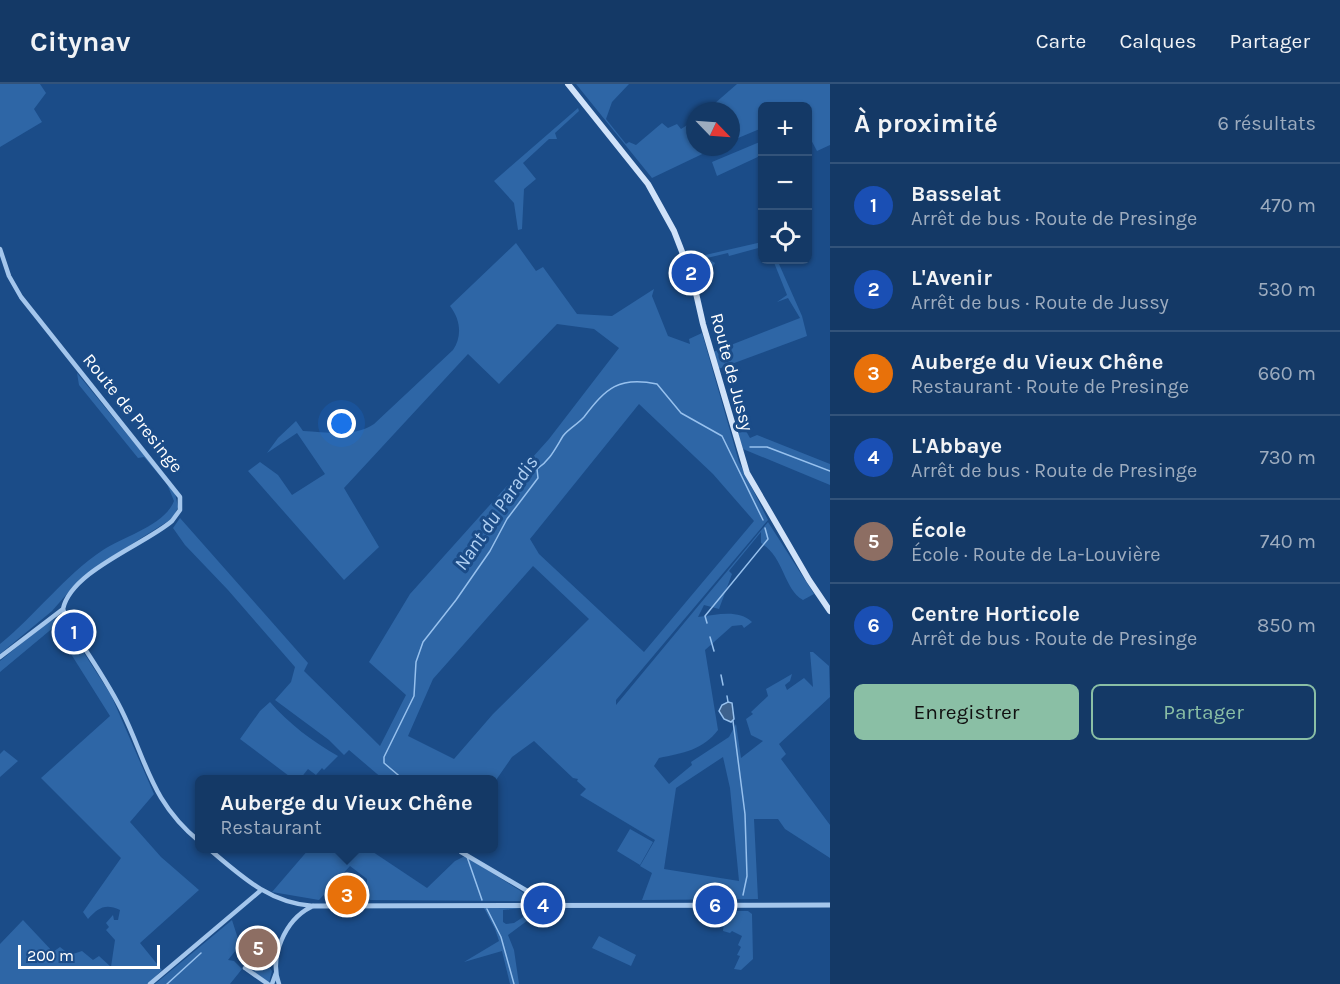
<!DOCTYPE html>
<html lang="fr">
<meta charset="utf-8">
<style>
:root{--surface:#143966;--page:#21446f;--text:#f1f3f6;--muted:#9dacbf;--line:#33537a;--accent:#8abfa5}
body{margin:0;font-family:Karla,sans-serif;background:var(--page);color:var(--text)}
.controls{position:absolute;right:18px;top:18px;display:grid;overflow:hidden;border-radius:9px;box-shadow:0 2px 4px #0004}
.controls button{width:54px;height:54px;display:grid;place-items:center;padding:0;border:0;border-bottom:2px solid var(--line);background:var(--surface);color:var(--text);font:30px sans-serif}
.compass{position:absolute;left:686px;top:18px;width:54px;height:54px;border-radius:50%;background:var(--surface);box-shadow:0 2px 4px #0004;rotate:115deg}
.scale{position:absolute;left:18px;bottom:15px;width:142px;box-sizing:border-box;padding-left:6px;border:3px solid #fff;border-top:0;font-size:16px;line-height:21px;white-space:nowrap;color:#fff;-webkit-text-stroke:4px #1b4c88;paint-order:stroke}
.you{position:absolute;left:342px;top:340px;width:21px;height:21px;margin:-15px;border:4px solid #fff;border-radius:50%;background:#1a73e8;box-shadow:0 0 0 9px #1a73e833}
.badge{display:grid;place-items:center;width:39px;height:39px;border-radius:50%;background:var(--accent);color:#fff;font-size:20px;font-weight:700}
.pin{position:absolute;translate:-50% -50%;border:3px solid #fff;box-shadow:0 2px 6px #0006}
.popup{position:absolute;left:195px;top:691px;width:303px;height:78px;box-sizing:border-box;display:grid;place-content:center;border-radius:9px;background:var(--surface);filter:drop-shadow(0 2px 4px #0005);font-size:20px;white-space:nowrap;color:var(--muted)}
.popup b{font-size:22px;color:var(--text)}
.popup::after{content:'';position:absolute;left:50%;top:100%;margin-left:-12px;border:12px solid transparent;border-top-color:var(--surface)}
.list{margin:0;padding:0;list-style:none}
h2{display:flex;justify-content:space-between;align-items:center;height:78px;margin:0;padding:0 24px;font-size:26px}
h2 small{font-size:20px;font-weight:400;color:var(--muted)}
.list li{display:grid;grid-template-columns:39px 1fr auto;gap:18px;align-items:center;box-sizing:border-box;height:84px;padding:0 24px;border-top:2px solid var(--line)}
.list b{display:block;font-size:22px;white-space:nowrap}
.list p{margin:0;font-size:20px;white-space:nowrap;color:var(--muted)}
.list em{font-size:20px;font-style:normal;color:var(--muted)}
.actions{display:flex;gap:12px;padding:18px 24px}
.actions a{flex:1;padding:14px 0;border:2px solid var(--accent);border-radius:9px;text-align:center;font-size:21px;color:var(--accent)}
.actions .main{background:var(--accent);color:#111}
.icon{flex:none;width:33px;height:33px;fill:none;stroke:currentColor;stroke-width:2;stroke-linecap:round;stroke-linejoin:round}
.map{position:relative;flex:none;width:830px;height:900px;overflow:hidden}
header{display:flex;align-items:center;gap:36px;box-sizing:border-box;height:84px;padding:0 30px;background:var(--surface);border-bottom:2px solid var(--line)}
header strong{font-size:28px}
nav{display:flex;gap:33px;margin-inline-start:auto;font-size:21px}
main{display:flex}
aside{flex:1;background:var(--surface)}
.map>svg:first-child{display:block}
.green{fill:#2e66a6;fill-rule:evenodd}
.water{fill:#3e628d;stroke:#97c1ee;stroke-width:1.5}
.lines{fill:none;stroke-linecap:round;stroke-linejoin:round}
.stream{stroke:#97c1ee;stroke-width:1.5}
.minor{stroke:#a4c6ec;stroke-width:4.5}
.tertiary{stroke:#a4c6ec;stroke-width:5}
.secondary{stroke:#d0e2f9;stroke-width:6}
.labels{text-anchor:middle;dominant-baseline:central;stroke-width:6;stroke-linejoin:round;paint-order:stroke}
.street-label{font-size:18px;fill:#fff;stroke:#1b4c88}
.water-label{font-size:20px;font-style:italic;fill:#b0d0f3;stroke:#1b4c88}
</style>
<header>
<strong>Citynav</strong>
<nav><a>Carte</a><a>Calques</a><a>Partager</a></nav>
</header>
<main>
<div class="map">
<svg width="830" height="900" viewBox="0 0 830 900">
<rect width="100%" height="100%" fill="#1b4c88"/>
<path class="green" d="M0,0h40l6,9 -12,16 8,13 -42,25z
M576,0h53l-17,18 -6,17 20,25 3,-2 7,3 26,-22 6,5 9,-4 4,5 14,-9v27h22l-65,31z
M737,0h93v61l-13,6 -9,-17v-28h-46v22l-31,13v-30h-25z
M578,24l1,3 -24,22 2,6h-8l-26,24 13,16 -12,10 -2,40 -4,1 -4,-27 -20,-22z
M762,57v14l-45,21 -5,-14z
M762,158v5l-33,9 -1,-3 -21,5 8,5 -13,24 -8,-25 -4,1 2,-5z
M516,159l20,28 7,-4 34,47 35,2 42,-27 -2,7 16,40 22,8 -1,-5 13,-6 37,129 29,58 -152,180v5l152,-183 46,72 -11,6c-20,-12 -18,-42 -42,-57v-11l-32,39 3,3 -13,35 -15,-4 -6,12c19,-2 40,-8 54,5l-8,6 -2,-3 -10,1 -27,24 13,80c-15,20 -35,23 -59,28l-5,8 15,18 23,-19 -1,-3 38,-25 7,-13 5,34 22,-17 -12,-6 -5,-16 7,-5 -2,-2 17,-16 -2,-7 26,-15 -2,7 -5,4 2,5 17,-12 9,9 -3,-35h3l16,14 1,31 -51,47 7,10 -5,5 49,66v33l-45,-29 -7,-10h-24l4,80 -116,1 10,-27 -12,-7 15,-26 -75,-45 6,-6 -9,-8 1,-2 -5,-1 -39,-37 -22,16 -18,26v-3l-111,-1 -34,-29 -5,5 -15,-15 -54,-40 16,-18 4,-15 -67,-77 -43,-45 -12,-17 7,-10 128,145 -4,8 76,75 26,-51 -37,-33 41,-68 139,-155 70,-91 -25,-19 -37,-5 -58,60 -31,-30 -124,134 35,59 -35,33 -96,-109 12,-9 18,13 14,20 33,-21 -28,-41 -30,20 11,-15 18,-17 7,10c24,1 50,7 71,-7l79,-74c9,-13 8,-30 -3,-44zM639,320l74,70 41,47 -110,131 -105,-98 -9,-15zM533,482l56,53 -96,95 -39,45 -46,-23 25,-57zM723,673l7,31 9,93 -75,-12 12,-81z
M773,176h15l-9,4 23,52 5,20 -89,33 -5,-17 87,-34 -12,-20 -11,4 10,-7z
M77,289l98,120 3,14 -5,11 -76,48 -24,21 -21,24 -52,43v-10c36,-29 64,-68 103,-94 21,-14 61,-24 71,-49l-7,-17 -23,-27 -6,1 -59,-73z
M746,347l4,7 7,-3 73,29v21l-87,-36 -5,-16z
M56,535l8,3 47,73 43,99 -24,28 31,35 38,33 -59,53 22,27 -14,14h-148v-40l23,-24 30,32 7,-5 10,8 12,-4 11,9 6,-4 12,11 4,-27 -9,-10 3,-3 -3,-4 7,-8 1,5h4l2,-10c-15,-7 -22,-2 -32,9l-5,-7 38,-54 -80,-80 69,-62 -56,-89 -54,45v-11l47,-39z
M270,618c18,21 43,40 68,54l-14,14 -2,-2 -6,7 -8,-6 -8,10h-7l-53,-40 20,-28z
M4,666l14,11 -18,16v-23z
M630,745l23,13 -13,23 -23,-14z
M350,764h17l60,40 28,-27 10,-5 62,39 -2,6 -159,-1 1,-21 -17,-13 -31,34 -47,-8 37,-43z
M484,824h38l-19,2v12l3,2 8,-1 23,-15 6,1 -35,26 6,15 5,34h-9l-8,-33 -38,11 35,-21 -4,-12z
M725,827h23l4,3 1,45 -12,11 -7,-1 6,-13 -3,-1 4,-8 -3,-2 4,-9 -10,-5 -2,2 -7,-2z
M232,836l8,25 -12,15 6,1 8,8 -12,15h-75z
M599,852l37,19 -5,11 -39,-18z
M261,873l11,14 -3,12 -22,-16z"/>
<path class="water" d="M728,618l4,1 2,16 -3,3 -7,-3 -5,-8 3,-6z"/>
<g class="lines">
<path class="stream" d="M750,363h17l63,24
M707,539l-2,-7 63,-77 -3,-11
M710,553l4,14
M721,591l2,10
M727,612l1,6
M733,637l12,93 2,62 -4,19
M404,696l-20,-17v-6l30,-61 2,-34 7,-20 33,-42 34,-49 17,-32 31,-41 -1,-9c13,-9 18,-20 26,-33 5,-7 15,-12 21,-19 22,-29 35,-41 73,-33l24,29 41,23 41,84
M464,764l18,52
M487,825l14,28 13,47
M167,900l34,-31"/>
<path class="minor" d="M0,165l9,27 12,21 159,200v13l-8,11c-28,24 -101,50 -109,88l5,14c18,28 38,56 53,86 26,52 29,92 79,133
M0,573l63,-48
M208,764c33,28 61,55 105,58
M461,768l68,40 5,12
M245,884l23,16
M150,900l110,-93
M272,900l4,-11
M279,900c-10,-27 6,-64 32,-77"/>
<path class="tertiary" d="M313,822l517,-1"/>
<path class="secondary" d="M568,0l80,100 26,47 19,49 10,44 44,149 62,107 21,31"/>
</g>
<g class="labels">
<g class="street-label">
<text transform="translate(732 288) rotate(75)">Route de Jussy</text>
<text transform="translate(133 329) rotate(51)">Route de Presinge</text>
</g>
<g class="water-label">
<text transform="translate(496 429) rotate(-56)">Nant du Paradis</text>
</g>
</g>
</svg>
<div class="controls">
<button>+</button>
<button>−</button>
<button><svg class="icon" aria-label="locate" viewBox="0 0 24 24"><circle cx="12" cy="12" r="6"/><path d="M12 2v4M12 18v4M2 12h4M18 12h4"/></svg></button>
</div>
<svg class="compass" viewBox="-18 -18 36 36"><path d="M0-13l5 13h-10z" fill="#e53935"/><path d="M0 13l5-13h-10z" fill="#9dacbf"/></svg>
<div class="scale">200 m</div>
<div class="you"></div>
<div class="pin badge" style="left:74px;top:548px;background:#1a4fb4">1</div>
<div class="pin badge" style="left:691px;top:189px;background:#1a4fb4">2</div>
<div class="pin badge" style="left:347px;top:811px;background:#e8710a">3</div>
<div class="popup"><b>Auberge du Vieux Chêne</b>Restaurant</div>
<div class="pin badge" style="left:543px;top:821px;background:#1a4fb4">4</div>
<div class="pin badge" style="left:258px;top:864px;background:#8d6e63">5</div>
<div class="pin badge" style="left:715px;top:821px;background:#1a4fb4">6</div>
</div>
<aside>
<h2>À proximité<small>6 résultats</small></h2>
<ul class="list">
<li><span class="badge" style="background:#1a4fb4">1</span><div><b>Basselat</b><p>Arrêt de bus · Route de Presinge</p></div><em>470 m</em></li>
<li><span class="badge" style="background:#1a4fb4">2</span><div><b>L'Avenir</b><p>Arrêt de bus · Route de Jussy</p></div><em>530 m</em></li>
<li><span class="badge" style="background:#e8710a">3</span><div><b>Auberge du Vieux Chêne</b><p>Restaurant · Route de Presinge</p></div><em>660 m</em></li>
<li><span class="badge" style="background:#1a4fb4">4</span><div><b>L'Abbaye</b><p>Arrêt de bus · Route de Presinge</p></div><em>730 m</em></li>
<li><span class="badge" style="background:#8d6e63">5</span><div><b>École</b><p>École · Route de La-Louvière</p></div><em>740 m</em></li>
<li><span class="badge" style="background:#1a4fb4">6</span><div><b>Centre Horticole</b><p>Arrêt de bus · Route de Presinge</p></div><em>850 m</em></li>
</ul>
<div class="actions"><a class="main">Enregistrer</a><a>Partager</a></div>
</aside>
</main>
